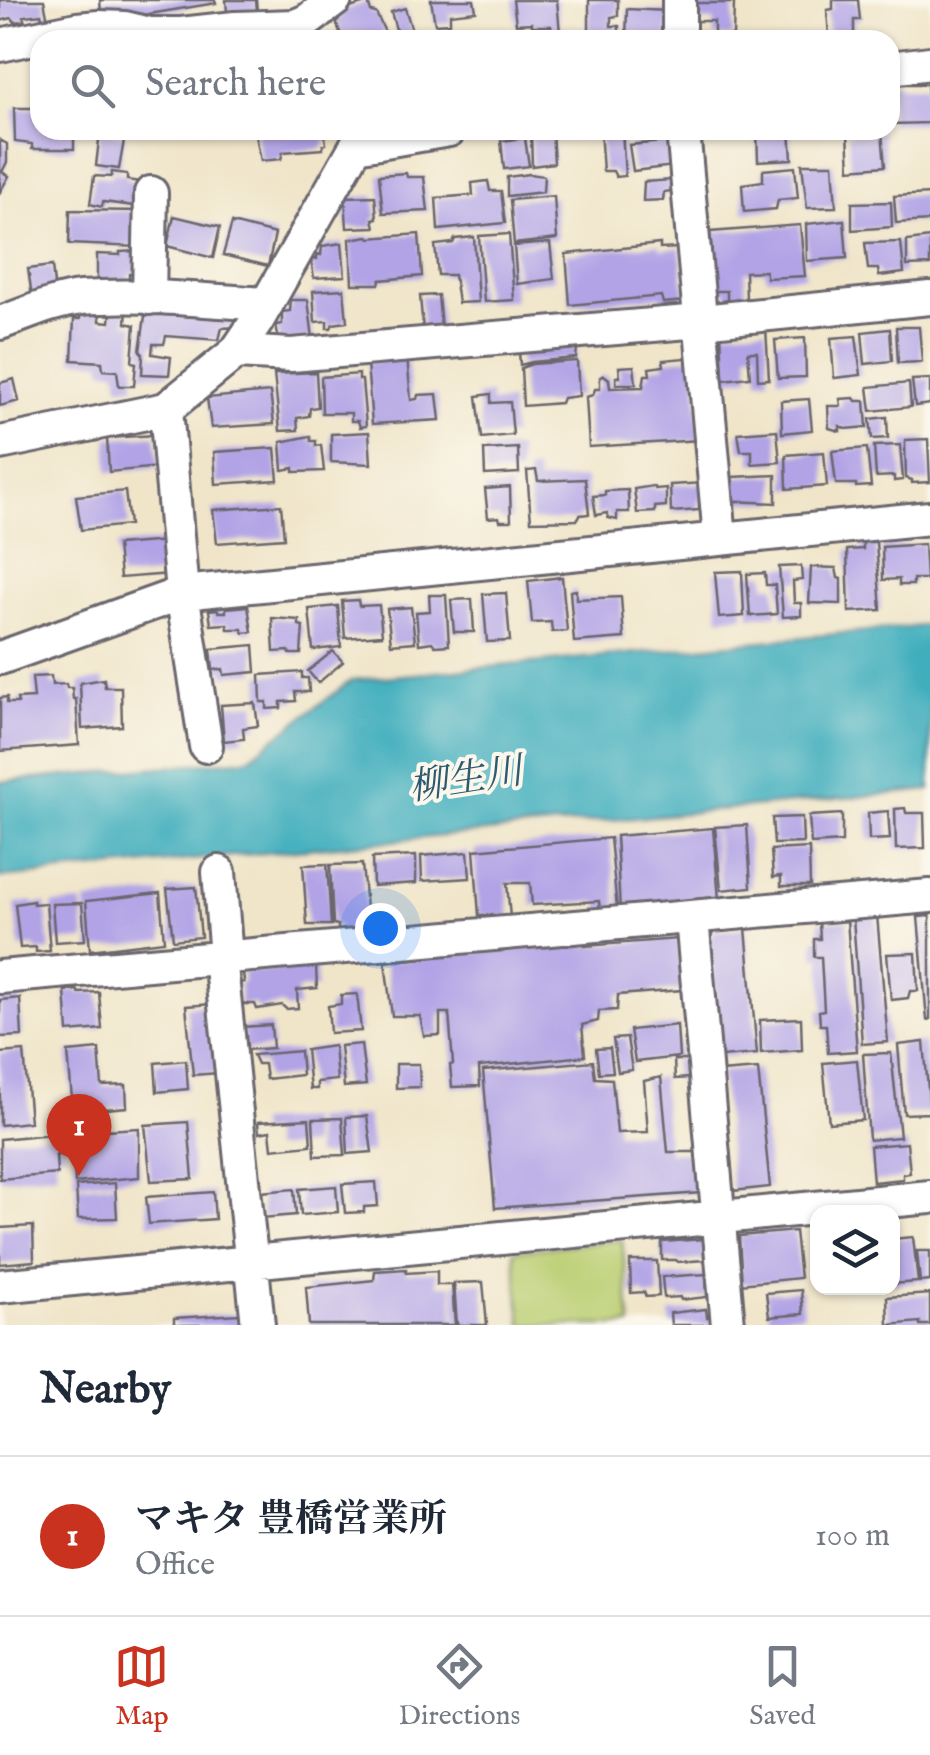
<!DOCTYPE html>
<meta charset="utf-8">
<style>
:root{--surface:#fff;--page:#f2f2f3;--text:#1f2937;--muted:#747a83;--line:#e0e1e3;--accent:#c8321e}
body{margin:0;font-family:"IM FELL English","Noto Serif JP",serif;background:var(--page);color:var(--text)}
.controls{position:absolute;right:30px;bottom:30px;display:grid;overflow:hidden;border-radius:20px;box-shadow:0 2px 8px #0004}
.controls button{width:90px;height:90px;display:grid;place-items:center;padding:0;border:0;border-bottom:2px solid var(--line);background:var(--surface);color:var(--text);font:50px sans-serif}
.you{position:absolute;left:380px;top:928px;width:35px;height:35px;margin:-25px;border:8px solid #fff;border-radius:50%;background:#1a73e8;box-shadow:0 0 0 15px #1a73e833}
.badge{display:grid;place-items:center;width:65px;height:65px;border-radius:50%;background:var(--accent);color:#fff;font-size:32px;font-weight:700}
.pin{position:absolute;translate:-50% -82px;filter:drop-shadow(0 2px 5px #0008)}
.pin::after{content:'';position:absolute;top:52px;width:35px;height:30px;background:inherit;clip-path:polygon(0 0,100% 0,50% 100%)}
.list{margin:0;padding:0;list-style:none}
h2{display:flex;justify-content:space-between;align-items:center;height:130px;margin:0;padding:0 40px;font-size:42px}
h2 small{font-size:32px;font-weight:400;color:var(--muted)}
.list li{display:grid;grid-template-columns:65px 1fr auto;gap:30px;align-items:center;box-sizing:border-box;height:160px;padding:0 40px;border-top:2px solid var(--line)}
.list b{display:block;font-size:38px;white-space:nowrap}
.list p{margin:0;font-size:32px;white-space:nowrap;color:var(--muted)}
.list em{font-size:32px;font-style:normal;color:var(--muted)}
.icon{flex:none;width:55px;height:55px;fill:none;stroke:currentColor;stroke-width:2;stroke-linecap:round;stroke-linejoin:round}
.map{position:relative;flex:none;width:930px;height:1325px;overflow:hidden}
.search{position:absolute;background:var(--surface);box-shadow:0 2px 8px #0004;left:30px;right:30px;top:30px;height:110px;display:flex;align-items:center;gap:25px;box-sizing:border-box;padding:0 35px;border-radius:30px;color:var(--muted);font-size:38px}
.sheet{height:290px;background:var(--surface)}
nav{display:flex;justify-content:space-around;align-items:center;box-sizing:border-box;height:140px;border-top:2px solid var(--line);background:var(--surface);font-size:28px;color:var(--muted)}
nav a{display:grid;justify-items:center;gap:5px}
nav .on{color:var(--accent)}
.map>svg:first-child{display:block}
.green{fill:#bbcf73;stroke:#6e7857;stroke-width:2.5}
.water{fill:#3faebd;stroke:#30687c;stroke-width:2.5}
.building{fill:#b1a3e6}
.lines{fill:none;stroke-linecap:round;stroke-linejoin:round}
.minor-casing{stroke:#6a666d;stroke-width:38}
.minor{stroke:#fff;stroke-width:32}
.labels{text-anchor:middle;dominant-baseline:central;stroke-width:8;stroke-linejoin:round;paint-order:stroke}
.water-label{font-size:38px;font-style:italic;fill:#2e5a6f;stroke:#fbf7ec}
</style>
<div class="map">
<svg width="930" height="1325" viewBox="0 0 930 1325">
<rect width="100%" height="100%" fill="#fbf7ec"/>
<filter id="ink" filterUnits="userSpaceOnUse"><feTurbulence type="fractalNoise" baseFrequency=".01" numOctaves="2"/><feDisplacementMap in="SourceGraphic" scale="20" xChannelSelector="R" yChannelSelector="G"/><feConvolveMatrix kernelMatrix="1 2 1 2 8 2 1 2 1" color-interpolation-filters="sRGB"/></filter>
<filter id="wash" filterUnits="userSpaceOnUse"><feTurbulence type="fractalNoise" baseFrequency=".0048" numOctaves="4" result="noise"/><feDisplacementMap in="SourceGraphic" scale="40" xChannelSelector="R" yChannelSelector="G"/><feGaussianBlur stdDeviation="2.25" result="paint"/><feColorMatrix in="noise" values="0 0 0 0 0 0 0 0 0 0 0 0 0 0 0 0 0 1.4 0 .05"/><feComposite in="paint" operator="in"/></filter>
<g filter="url(#wash)">
<rect width="100%" height="100%" fill="#f0e5c9"/>
<path class="green" d="M622,1240l9,85h-109l-8,-74z"/>
<path class="water" d="M930,625v165l-930,88v-96l247,-23 105,-79z"/>
<g id="blocks">
<path class="building" d="M0,0h44l4,21 -5,1 -2,-8 -17,2v5l-9,1 -3,-4 -12,3z
M100,0h115l1,3 -103,17 -12,-7z
M226,0h30l1,11 -30,1z
M431,0h43l2,11 -26,3v9l-15,1z
M513,0h44l3,33h-7l-2,-7h-19v-3l-16,1z
M589,0h29v16l-7,1v9h8v14h-30z
M833,0h25l2,20h-6v15l-25,2 -2,-27 6,-1z
M368,2l3,10 5,1 9,19 -5,2 1,5 -38,1 -8,-21 5,-1 1,-7z
M689,3h45l-1,33h-19v-15h-26z
M405,8l10,32h-16l-8,-28z
M627,9l41,2 -1,29h-41z
M898,81l1,3h28l3,39 -40,1v-42z
M14,108h26v22h34v19h-42v-5l-17,-2z
M255,130h69l2,14 -3,1v4l-40,3 -2,7 -20,2z
M600,130h22l3,46 -9,1 -3,-6h-10z
M757,130h33l2,29 -34,2z
M100,131l25,4 -6,34 -23,-3z
M552,131l2,32 -22,3 -1,-33z
M882,132l3,34 -35,3 -2,-35z
M525,138l4,28 -25,3 -3,-28z
M0,140l7,4v18l-5,10 7,4 -9,16z
M674,141v25l-41,5 -4,-26z
M802,164h31l3,43 -29,1z
M795,167l3,31 -20,2 -2,9 -32,3 -2,-28 21,-3v-11z
M112,172l15,2v6l19,3 -4,24 -39,-5 -1,5 -12,-3 4,-28 17,1z
M406,173l1,4h17l4,34 -45,2 -4,-38z
M529,174l15,2 -1,16 -36,4v-19z
M672,180l-1,11 -7,1 -1,8 -20,1 1,-19z
M488,181l2,10h11l4,32 -67,7 -2,-32 37,-3 -1,-12z
M930,194v27l-34,2 -2,-27z
M375,196l2,22 -4,1 2,8 -28,1 -2,-31z
M554,196l3,43 -43,5 -4,-44z
M891,202l1,25 -40,3v-27z
M70,210l73,1 -3,36 -71,-3z
M174,216l46,11 -7,31 -46,-12z
M844,220l3,38 -40,3 -1,-37z
M232,223l43,11 -7,32 -45,-11z
M800,225l5,51 -38,2 -2,-7 -20,1 1,27 -19,2v-10h-12l-5,-59z
M419,234l3,42 -42,4 -1,4h-27l-2,-45 18,-3 2,2z
M509,234l5,66 -30,2 -5,-66z
M474,237l4,65 -20,1 -4,-28h-16l-3,-30 18,-2 2,-4z
M930,238v27l-23,1v-25z
M901,242l3,31 -25,3 -1,-7h-10l-3,-26z
M342,243l3,33 -31,2 -3,-18 6,-1v-5l4,1 1,-9z
M550,243l4,36 -37,5 -3,-38z
M660,244v5l20,-1 5,53 -22,2 -2,-7 -91,9 -4,-51z
M137,251l1,22 -9,1v10h-32v-30l23,1v-3z
M52,266l3,28 -23,3 -4,-28z
M344,289l3,33 -14,2 -2,4h-4v-7l-12,1 -2,-31z
M438,295l3,33 -18,2 -3,-34z
M291,300h17l5,38 -34,4 -3,-17 6,-1v-12l8,-1z
M81,305l19,2v14l10,1 1,-11h16l-1,12 9,2 -3,37 4,1 -2,23h-15l-2,-15 -14,-1 -1,-8 -30,-2 2,-41h6z
M146,309l67,5 2,4h6l4,-3 16,-1 -2,13 -17,1 -3,12 -53,-4 -2,8h-11l-1,10 19,3 -2,18 -27,-1 1,-20 -3,-3z
M896,327h23l3,35 -24,1z
M766,328l3,51 -11,1 -1,-28h-9l2,25 -27,3 -2,-49z
M890,329l2,32 -27,3 -3,-32z
M856,336l5,39 -27,3 -3,-40z
M805,338l1,39 -28,1 -3,-38z
M577,348l-1,10 -44,4 -12,3 -1,-14z
M407,357l4,43 6,-1 1,-4 19,-1 3,26 -68,4 -5,-61z
M695,357l5,83 -111,7 -3,-50 7,-2 2,-6h5v-12l4,-2 5,4 1,9 33,-1 2,-12h5l-1,-7 15,-2 -1,-6z
M577,361l2,35 -16,2 -2,5 -38,3 -2,-38 11,-4z
M634,366l2,18h-20v-7h4l-1,-10z
M316,372l2,35 -8,1 -1,8 -12,2 1,12 -18,1 -6,-57z
M359,374v6h3l4,46 -6,1 -2,-6h-7v-8h-29l-1,-36z
M14,379l5,22 -19,5v-23z
M930,379v25l-15,2 -3,-26z
M909,383l2,24 -40,4 -3,-24z
M270,392l4,32 -63,4 -4,-30z
M491,394v9l19,-1 3,33 -31,3 -5,-42z
M854,398l2,3h9l2,26 -21,2 -6,-3v5l-11,-3 -1,-22h13l-1,-7z
M809,399l3,31 -30,3 -1,-32z
M887,417l1,21 -16,1 -2,-20z
M777,430l3,32 -28,2v-13h-11l-3,-18z
M369,432l2,32 -40,-2v-28z
M155,435l4,32 -50,5 -2,-34z
M310,436l1,5h5v5l5,-1 3,26 -30,1v-4l-11,2 -2,-28z
M928,439l2,43 -18,1v-3l-6,-2 -1,-38z
M900,445l3,35 -9,1v-5l-18,1 -2,-31z
M275,448l3,32 -62,4 -2,-32z
M518,448l1,25 -34,2 -1,-25z
M867,448l4,38 -15,1v-3h-20l-4,-33z
M824,452l3,34 -40,3 -1,-34z
M536,470l2,11 47,-2 4,35 -9,1 -3,5 -46,1 -4,-50z
M776,475v28l-44,-2v-24z
M705,483l2,16 -8,1v10l-28,2 -1,-27z
M653,486l2,3 11,-1v18l-11,1v5l-18,1 -3,-24z
M510,487l1,34h-11l-1,-4 -11,1 -3,-29z
M628,490l1,22h-12v8l-9,-2 -1,-5 -11,2 -3,-19 12,-1v-4z
M125,491l4,34 -48,5 -5,-34z
M281,505l3,33 -67,5 -4,-33z
M167,541l3,33 -50,4 -3,-33z
M863,542h13l5,68 -32,2 -2,-62 16,-1z
M924,544l2,35h-13v6h-14v-6l-16,1 -1,-33z
M801,566l1,14 -9,1 1,22h7v13l-18,1 -4,-50z
M811,567l25,1 2,10 3,1v25l-32,-1z
M742,571l2,45 -25,2 -4,-46z
M765,573l1,12h9l2,29 -27,2 -3,-42z
M562,577l5,54 -15,1 -1,-10 -19,1 -4,-42z
M576,590v9l45,-2 3,41 -50,4 -4,-51z
M506,593l4,48 -23,1 -4,-48z
M429,595h17l3,50 -14,1 -3,-4 -13,2 -3,-32 14,-1z
M472,599l2,33h-20l-3,-32z
M358,600l1,6 20,-1 3,30 -37,3 -3,-37z
M248,606l4,26 -8,1 -2,-4h-14l-1,-5 -16,1 -2,-15 8,-1 2,3h7v-4z
M338,606l3,41 -28,3 -4,-41z
M411,607l4,35 -24,2 -4,-35z
M272,618l27,2v5l4,1 -2,28h-11l-1,-3 -15,1z
M254,645l2,27 -32,3 -1,-6 -10,1 -2,-21z
M333,651l10,11 -25,21 -10,-12z
M302,672v6h6l1,14h-14l1,9 -15,1v6l-14,1v-7h-6l-1,-27z
M51,676l1,9 14,-1 1,4h5l1,11h3l3,46 -79,6v-53l7,-1v6h11l-1,-4 17,-1 -2,-21z
M104,679l1,8h16l1,39 -40,3 -2,-46z
M255,703l3,23 -15,2 1,11 -20,2 -3,-36z
M905,808l1,5h18l1,35 -29,1 -1,-40z
M888,811l2,28 -21,1 -1,-27z
M842,814v28l-31,2 -2,-28z
M802,817l1,26 -29,1 -2,-26z
M747,825l4,62 -30,3 -6,-63z
M713,828l6,72 -99,10 -4,-74z
M610,838l7,70 -17,2 -1,-9 -67,4 -2,-22h-23l3,35 -16,1v-4h-15l-5,-65z
M809,848l1,38h-29v-10l-8,1 -2,-27z
M468,852l2,26 -48,3 -1,-25z
M416,856v27l-43,3 -1,-28z
M327,864l4,61h-24l-4,-60z
M362,864l6,67 -30,2v-8l-5,-1 -3,-59z
M196,887l5,50 -28,3 -6,-51z
M160,893l4,48 -74,9 -4,-49z
M33,901v3l13,-1 4,48 -14,1v-5l-16,1 -5,-44z
M82,903l3,37 -30,2 -3,-38z
M877,915l11,127 -26,2 -9,-127z
M930,916v103l-3,1 -9,-103z
M847,920l10,131 -29,2 -2,-28h-6l-1,-14 5,-1 -3,-53h-7v-18h6l-1,-17z
M746,928l11,126 -36,3 -11,-119 4,-7z
M678,939l4,51 -64,5 -1,15 -18,1 -1,10 -16,4 3,31 -106,11 1,19 -28,1 -2,-22 3,-1 -4,-51h-9v22l-16,1 -4,-20h-28l-7,-54 200,-21v5z
M916,953l2,38h-8l-2,7 -17,2 -4,-46z
M316,966l1,22 -20,2 1,18 -12,1 -4,-4 -25,4 -2,-5h-15l-1,-21 5,-1 -1,-10z
M77,990l2,3 20,-1 3,37 -34,3 -3,-41z
M357,994l4,37 -31,2 -2,-27 13,-2v-9z
M20,998l2,38 -22,1v-37z
M213,1004l6,69 -26,2 -7,-69z
M801,1018l1,32 -41,3 -1,-33z
M271,1025l2,23 -28,2 -3,-23z
M677,1025l2,32 -44,5 -5,-32z
M627,1038l5,32 -14,2 -5,-33z
M924,1042l6,71 -26,1 -6,-69z
M361,1044l5,41 -22,2 -4,-41z
M334,1046l3,34 -20,2v7h-7l-4,-39z
M610,1048l3,24 -14,1 -3,-24z
M99,1049l3,37 24,-1 1,22 -54,5 -5,-60z
M24,1051l6,71 -30,3v-72z
M300,1051l2,24 -36,4 -2,-15h-7l-4,-9z
M891,1053l9,84 -31,3 -6,-86z
M186,1060l2,29 -31,3 -2,-29z
M674,1060h14l2,18 -15,1z
M857,1060l6,60 -34,3 -6,-60z
M593,1061l2,17 17,1 5,54 31,-1 -4,-51 17,-4 7,75h28l5,41 -206,15 -12,-137z
M396,1064h23l1,23 -24,1z
M758,1069l12,118 -38,4 -11,-119z
M367,1116l5,36 -24,2 -2,-37z
M342,1118l3,37 -30,1 -2,-37z
M309,1119l2,26 -39,4 -2,-18 -11,2 -1,-11z
M188,1122l5,57 -42,2 -6,-56z
M139,1128v49l-64,6 -2,-51z
M61,1133l5,21 -10,1 1,19 -57,5v-40z
M907,1143l3,30 -7,1v5l-30,3 -3,-36z
M376,1182l2,24 -14,1v5l-19,1 -3,-29z
M115,1183l2,35 -39,1 -2,-33z
M336,1186l2,26 -37,3 -2,-26z
M294,1189l2,26 -34,3 -1,-26z
M213,1192l2,27 -66,5 -3,-27z
M33,1226l1,35 -34,3v-36z
M795,1231l5,47 -60,6 -2,-12 3,-1 -2,-35z
M913,1237l5,45 -26,2v-45z
M704,1239v21l-26,2 -2,-2h-14v-18z
M917,1251h13v30l-10,1z
M630,1261h27l2,35 -13,1 -2,-5 -13,1z
M406,1269v4l31,-2v14h15l3,40h-146l-3,-38 68,-7 1,-9z
M706,1274l1,23 -26,3 -1,-3 -16,1 -2,-21z
M483,1282l4,43h-30l-3,-42z
M801,1290l2,24 -34,3 -3,-24z
M930,1294v31h-10v-3l-32,3 -1,-28z
M706,1309l1,8 6,-1v9h-42l-1,-12z
M240,1314l1,11h-67v-7z"/>
</g>
</g>
<g filter="url(#ink)">
<use href="#blocks" fill-opacity="0" stroke="#6a666d" stroke-width="2.5"/>
<g class="lines">
<defs>
<path id="minor" d="M679,0v40
M299,40l-4,-14 12,-5 28,-21
M0,45l77,-16 22,-2 26,1 25,6h31l54,-6 60,-2
M890,68l40,-5
M683,130l37,408
M149,298l2,-105
M0,323c26,-9 54,-22 81,-25 61,-5 125,3 186,6
M236,352l55,3 410,-34 229,-23
M166,409l16,184 24,153
M0,443l166,-34 70,-57 21,-31 99,-175 93,-16
M0,658l182,-65 748,-75
M219,872l7,85
M692,918l36,407
M220,957l38,368
M0,977l930,-81
M0,1286l930,-89"/>
</defs>
<use href="#minor" class="minor-casing"/>
<use href="#minor" class="minor"/>
</g>
</g>
<g class="labels">
<g class="water-label">
<text transform="translate(466 781) rotate(-9)">柳生川</text>
</g>
</g>
</svg>
<div class="controls">
<button><svg class="icon" aria-label="layers" viewBox="0 0 24 24"><path d="M12 4l9 5-9 5-9-5zM3 14l9 5 9-5"/></svg></button>
</div>
<div class="you"></div>
<div class="pin badge" style="left:79px;top:1176px">1</div>
<div class="search"><svg class="icon" aria-label="search" viewBox="0 0 24 24"><circle cx="10" cy="10" r="6"/><path d="M15 15l6 6"/></svg>Search here</div>
</div>
<section class="sheet">
<h2>Nearby<small></small></h2>
<ul class="list">
<li><span class="badge">1</span><div><b>マキタ 豊橋営業所</b><p>Office</p></div><em>100 m</em></li>
</ul>
</section>
<nav>
<a class="on"><svg class="icon" aria-label="map" viewBox="0 0 24 24"><path d="M3 6l6-2 6 2 6-2v14l-6 2-6-2-6 2zM9 4v14M15 6v14"/></svg>Map</a>
<a><svg class="icon" aria-label="directions" viewBox="0 0 24 24"><path d="M12 3l9 9-9 9-9-9zM9 14v-3h6M13 9l2 2-2 2"/></svg>Directions</a>
<a><svg class="icon" aria-label="saved" viewBox="0 0 24 24"><path d="M7 4h10v16l-5-4-5 4z"/></svg>Saved</a>
</nav>
